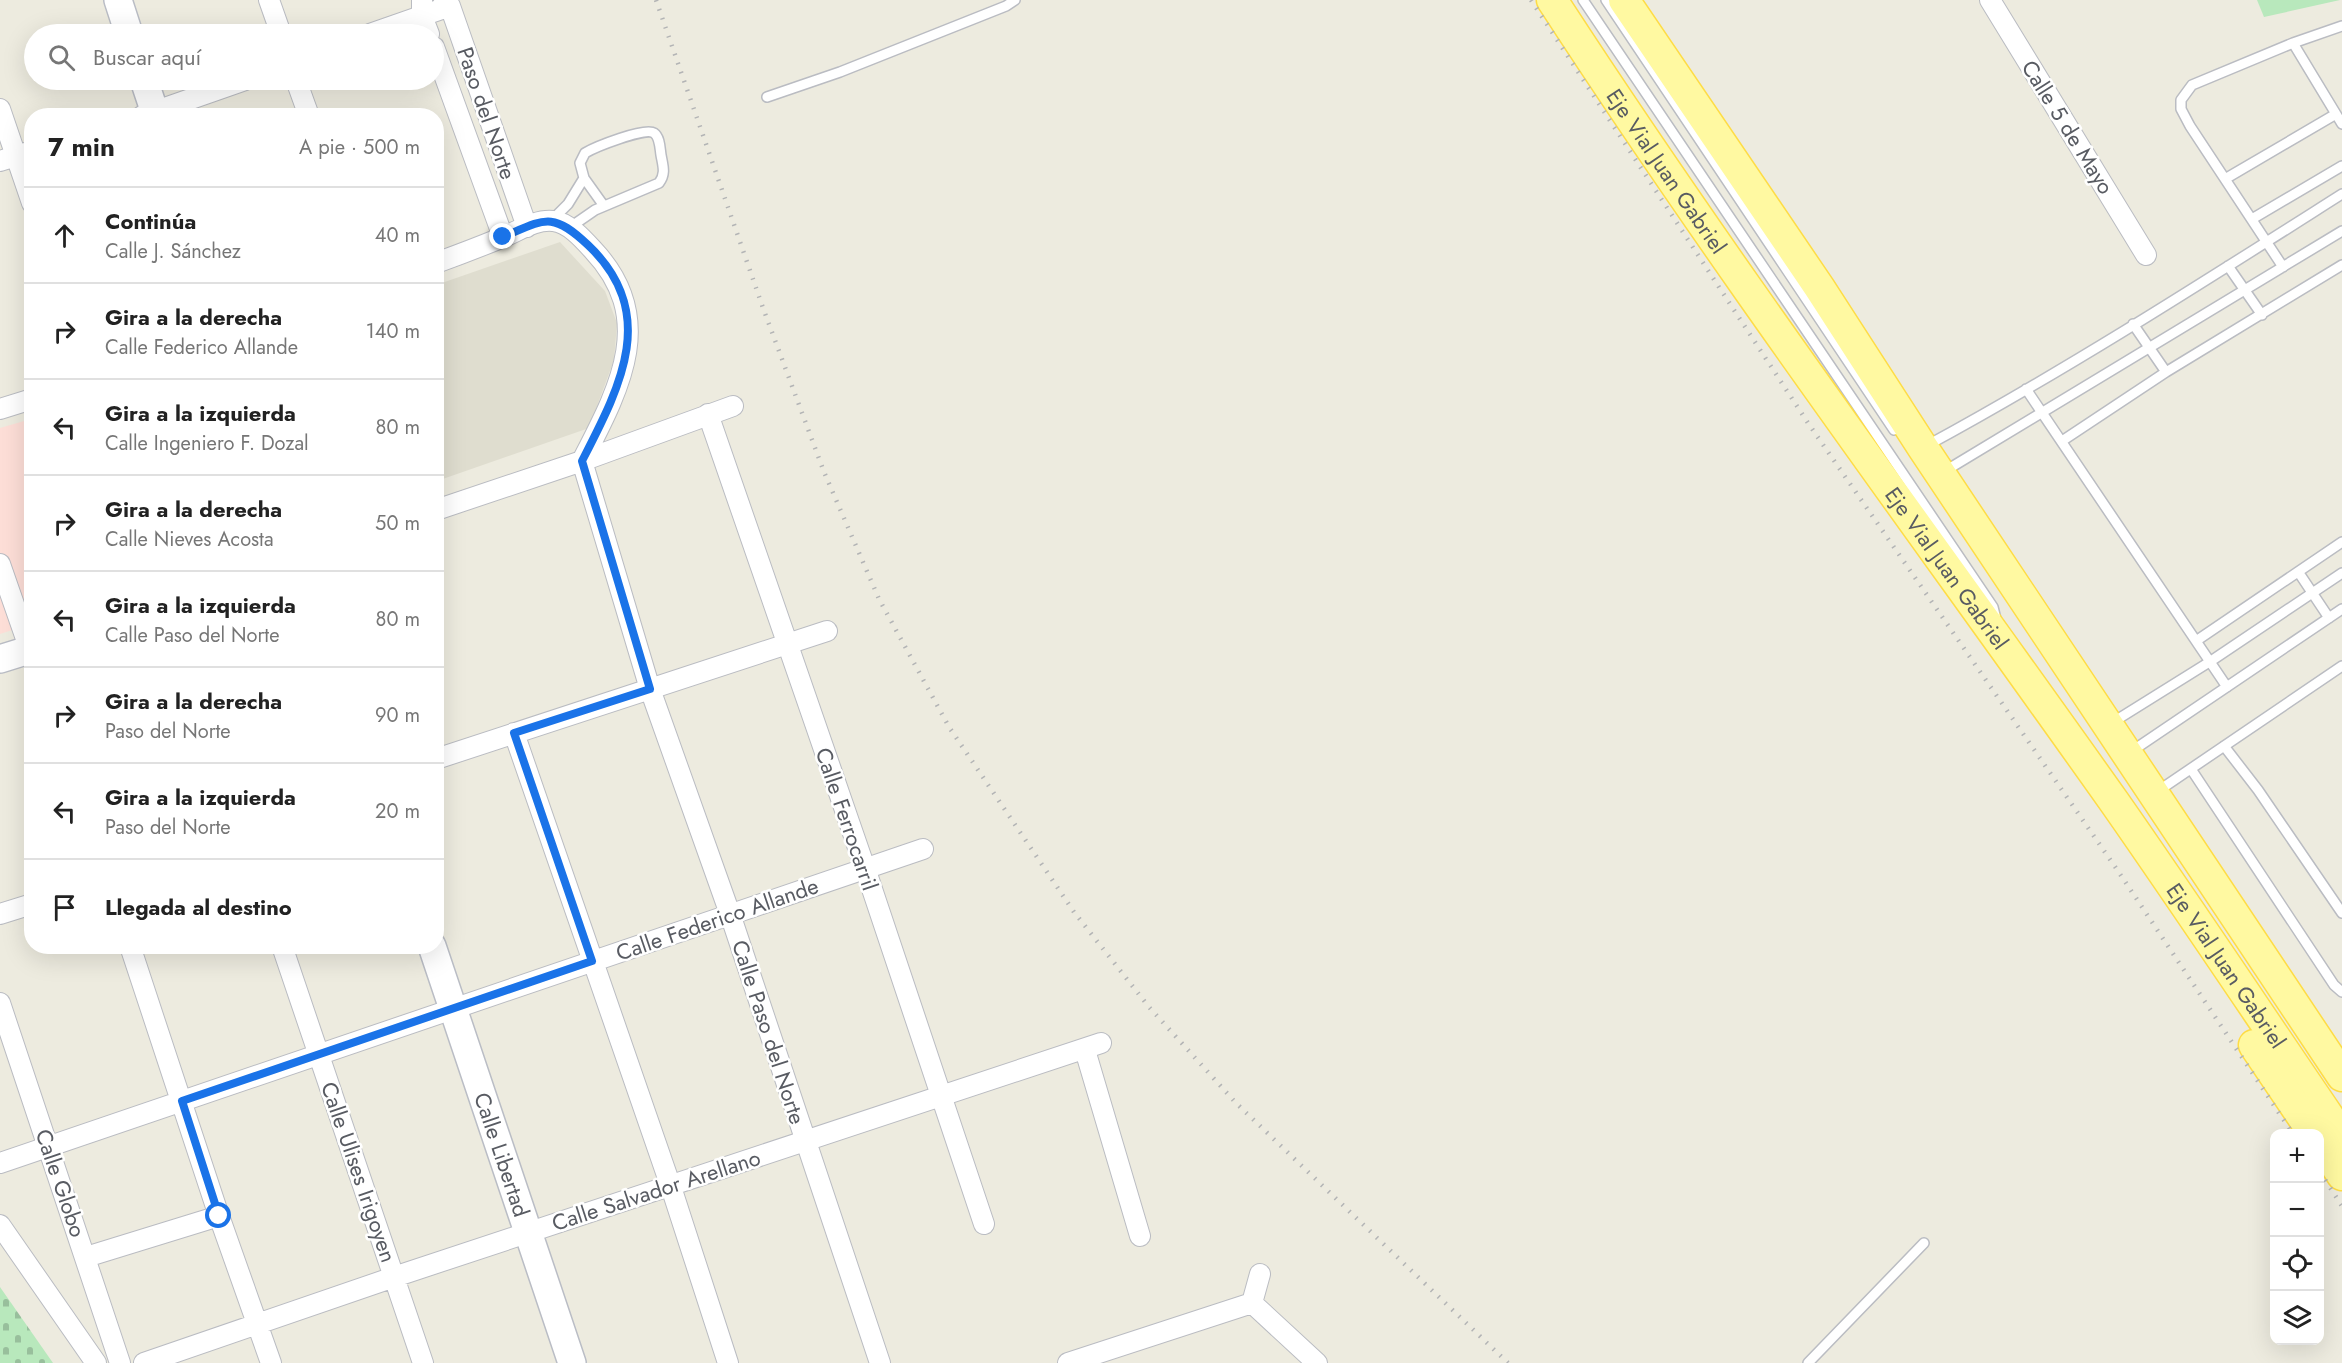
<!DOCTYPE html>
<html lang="es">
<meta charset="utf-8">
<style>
:root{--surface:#fff;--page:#f2f2f2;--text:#222;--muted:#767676;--line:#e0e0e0}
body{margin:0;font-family:Jost,sans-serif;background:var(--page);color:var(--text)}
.controls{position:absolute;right:18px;bottom:18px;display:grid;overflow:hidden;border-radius:12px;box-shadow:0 6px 24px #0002}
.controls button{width:54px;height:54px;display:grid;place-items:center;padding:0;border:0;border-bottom:2px solid var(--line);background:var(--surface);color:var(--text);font:30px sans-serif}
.stop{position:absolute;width:18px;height:18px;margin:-14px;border:4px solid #1a73e8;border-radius:50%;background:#fff}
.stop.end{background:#1a73e8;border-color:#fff;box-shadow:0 2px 6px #0008}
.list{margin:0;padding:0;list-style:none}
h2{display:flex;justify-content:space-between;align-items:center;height:78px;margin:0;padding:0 24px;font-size:26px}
h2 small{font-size:20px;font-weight:400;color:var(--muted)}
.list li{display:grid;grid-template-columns:39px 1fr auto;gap:18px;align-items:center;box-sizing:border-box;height:96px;padding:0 24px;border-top:2px solid var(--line)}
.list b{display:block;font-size:22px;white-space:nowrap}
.list p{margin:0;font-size:20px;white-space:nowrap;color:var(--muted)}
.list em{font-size:20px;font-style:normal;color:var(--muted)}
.icon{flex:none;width:33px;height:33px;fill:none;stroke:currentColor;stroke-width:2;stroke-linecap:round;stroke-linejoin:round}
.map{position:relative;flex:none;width:2342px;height:1363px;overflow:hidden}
.search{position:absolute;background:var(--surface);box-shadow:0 6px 24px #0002;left:24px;top:24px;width:420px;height:66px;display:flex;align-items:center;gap:15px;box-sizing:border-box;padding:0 21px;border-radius:33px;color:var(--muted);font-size:22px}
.panel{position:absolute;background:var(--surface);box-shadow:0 6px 24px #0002;left:24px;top:108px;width:420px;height:846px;border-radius:24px}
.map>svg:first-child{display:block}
.education{fill:#dfddcf}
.medical{fill:#fdded7}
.cemetery{fill:url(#cemetery-stones)}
.pitch{fill:#b8e8bc}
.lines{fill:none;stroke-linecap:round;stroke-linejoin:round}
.lane-casing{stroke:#babcc2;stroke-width:12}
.street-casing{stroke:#babcc2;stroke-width:22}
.secondary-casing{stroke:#babdc5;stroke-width:30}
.primary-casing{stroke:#fedc46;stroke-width:33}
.lane{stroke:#fff;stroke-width:9}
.street{stroke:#fff;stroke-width:20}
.secondary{stroke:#fff;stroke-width:27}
.primary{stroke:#fff9a1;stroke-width:30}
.rail{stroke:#b3b4b5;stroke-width:4.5;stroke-dasharray:1.5 8;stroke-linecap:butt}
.route{stroke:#1a73e8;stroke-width:8}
.labels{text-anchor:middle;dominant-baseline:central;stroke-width:5;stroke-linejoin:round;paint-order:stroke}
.street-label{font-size:22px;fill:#585b62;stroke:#fff}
</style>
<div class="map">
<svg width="2342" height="1363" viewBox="0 0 2342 1363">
<defs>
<pattern id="cemetery-stones" width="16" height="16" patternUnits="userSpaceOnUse" patternTransform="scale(1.5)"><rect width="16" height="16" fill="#b8e8bc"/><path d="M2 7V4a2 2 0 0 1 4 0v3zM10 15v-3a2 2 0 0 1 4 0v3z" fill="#98bf9c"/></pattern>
</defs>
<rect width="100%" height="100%" fill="#edebdf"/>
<path class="education" d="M560,242l45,49 12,32 -3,37 -25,68 -152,53 -1,-196z"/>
<path class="medical" d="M31,419v205l-31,10v-206z"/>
<path class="cemetery" d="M0,1287l53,76h-53z"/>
<path class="pitch" d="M2257,0h83l-76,17z"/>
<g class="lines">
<defs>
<path id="lane" d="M1583,0l410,607 3,12
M1606,0l288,430
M2293,43l49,-17
M767,97l73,-25 166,-66 9,-6
M584,178l20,28
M2225,179l111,-65
M553,219l15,-15 16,-26 -4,-15 5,-10c10,-6 60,-26 69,-20 6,4 6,16 7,22 2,11 5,19 -2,28l-64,27 -26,18
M2252,219l90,-53
M2228,266l34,49
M2283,267l-93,-141 -9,-17v-9l11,-15 101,-42 49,81
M2133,324l33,48
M2026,389l201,298
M2062,441l104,-69 176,-107
M1926,446c142,-77 279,-165 416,-252
M1945,471l397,-240
M2299,573l30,45
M2196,641l146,-99
M2110,724l101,-63 131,-88
M2224,746l34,44 84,123
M2132,751l210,-142
M2191,769l143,216 8,7
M2158,791l184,-125
M1808,1363l116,-120"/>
<path id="street" d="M269,0l12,34
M422,0v16l7,18
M444,0l6,6 77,221
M1990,0l156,255
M370,34l80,-28
M434,47l69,190
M296,80l13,36
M0,109l32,94
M142,116l103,-36
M0,161l32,-10
M436,263c22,-8 43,-16 65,-25 16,-6 34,-19 52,-17 15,1 30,18 40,29 65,69 26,139 -11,211l68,228 80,225 150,449
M0,409l32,-10
M708,414l157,454 119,356
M436,510l146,-49 151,-55
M0,564l32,92
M514,733l157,454 57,176
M436,759l391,-128
M0,914l32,-10
M130,946l89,270 52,147
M282,946l141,417
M0,1003l120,360
M1085,1050l55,186
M0,1163l923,-314
M0,1225l96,138
M86,1257l133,-41
M1252,1303l65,60
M1252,1303l8,-29
M144,1363l250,-86 707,-234
M1068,1363l184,-60"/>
<g id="secondary">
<path d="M118,0l11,34"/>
<path d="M144,80l12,36"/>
<path d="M0,659l32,-10"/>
<path id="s1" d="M432,946l140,417"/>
</g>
<g id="primary">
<path id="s2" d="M1552,0c178,274 374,536 563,803 77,110 151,222 227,333"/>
<path d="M1624,0l195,287 104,161 419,628"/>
<path d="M2254,1045l60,89"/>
<path d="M2320,1142l22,33"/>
</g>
</defs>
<use href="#lane" class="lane-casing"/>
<use href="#street" class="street-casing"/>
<use href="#secondary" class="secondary-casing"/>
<use href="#primary" class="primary-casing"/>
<use href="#lane" class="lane"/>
<use href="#street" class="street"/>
<use href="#secondary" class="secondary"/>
<use href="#primary" class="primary"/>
<path class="rail" d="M656,0l107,308 61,164 55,127 70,128 125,185 75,95 87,96 272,260
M1531,0l277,423 310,448 175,263
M2320,1172l22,34"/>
</g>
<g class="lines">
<path class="route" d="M219,1216l-37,-115 410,-140 -78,-228 136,-44 -68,-228c38,-74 78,-148 6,-216 -36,-34 -43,-26 -85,-8"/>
</g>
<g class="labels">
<g class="street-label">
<text transform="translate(487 113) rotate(71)">Paso del Norte</text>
<text transform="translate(2068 127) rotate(58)">Calle 5 de Mayo</text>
<text stroke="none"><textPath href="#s2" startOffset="206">Eje Vial Juan Gabriel</textPath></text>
<text stroke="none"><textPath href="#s2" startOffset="692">Eje Vial Juan Gabriel</textPath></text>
<text transform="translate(847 819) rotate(71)">Calle Ferrocarril</text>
<text transform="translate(717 919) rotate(-19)">Calle Federico Allande</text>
<text stroke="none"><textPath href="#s2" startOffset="1178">Eje Vial Juan Gabriel</textPath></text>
<text transform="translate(769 1032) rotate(72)">Calle Paso del Norte</text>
<text stroke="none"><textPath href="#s1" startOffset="220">Calle Libertad</textPath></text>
<text transform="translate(359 1172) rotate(71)">Calle Ulises Irigoyen</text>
<text transform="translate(61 1183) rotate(71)">Calle Globo</text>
<text transform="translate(656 1190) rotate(-18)">Calle Salvador Arellano</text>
</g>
</g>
</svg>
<div class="controls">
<button>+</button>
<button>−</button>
<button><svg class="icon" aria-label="locate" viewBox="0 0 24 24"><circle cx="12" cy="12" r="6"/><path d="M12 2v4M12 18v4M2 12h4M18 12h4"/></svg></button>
<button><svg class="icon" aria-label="layers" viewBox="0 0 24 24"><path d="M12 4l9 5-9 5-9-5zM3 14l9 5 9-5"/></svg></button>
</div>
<div class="stop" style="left:219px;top:1216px"></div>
<div class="stop end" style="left:503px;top:237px"></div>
<div class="search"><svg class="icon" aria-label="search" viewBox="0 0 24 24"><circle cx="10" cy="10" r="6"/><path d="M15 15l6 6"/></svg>Buscar aquí</div>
<section class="panel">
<h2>7 min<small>A pie · 500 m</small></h2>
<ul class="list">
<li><svg class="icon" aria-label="ahead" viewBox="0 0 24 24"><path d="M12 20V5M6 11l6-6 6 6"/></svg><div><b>Continúa</b><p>Calle J. Sánchez</p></div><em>40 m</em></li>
<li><svg class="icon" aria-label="right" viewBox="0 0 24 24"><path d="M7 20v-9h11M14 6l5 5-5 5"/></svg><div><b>Gira a la derecha</b><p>Calle Federico Allande</p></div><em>140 m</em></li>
<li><svg class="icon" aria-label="left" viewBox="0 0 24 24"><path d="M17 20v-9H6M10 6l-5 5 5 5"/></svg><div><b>Gira a la izquierda</b><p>Calle Ingeniero F. Dozal</p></div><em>80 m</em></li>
<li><svg class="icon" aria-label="right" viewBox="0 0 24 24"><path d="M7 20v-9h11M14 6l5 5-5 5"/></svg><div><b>Gira a la derecha</b><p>Calle Nieves Acosta</p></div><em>50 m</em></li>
<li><svg class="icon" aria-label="left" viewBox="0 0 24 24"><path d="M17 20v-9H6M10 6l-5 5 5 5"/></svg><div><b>Gira a la izquierda</b><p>Calle Paso del Norte</p></div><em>80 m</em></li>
<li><svg class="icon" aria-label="right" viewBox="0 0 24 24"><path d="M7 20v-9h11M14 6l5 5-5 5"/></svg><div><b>Gira a la derecha</b><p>Paso del Norte</p></div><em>90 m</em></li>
<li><svg class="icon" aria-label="left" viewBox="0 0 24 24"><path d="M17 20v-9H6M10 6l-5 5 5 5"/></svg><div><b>Gira a la izquierda</b><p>Paso del Norte</p></div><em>20 m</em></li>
<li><svg class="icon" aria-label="arrive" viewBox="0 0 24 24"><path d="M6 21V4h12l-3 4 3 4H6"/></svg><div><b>Llegada al destino</b></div></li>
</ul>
</section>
</div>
